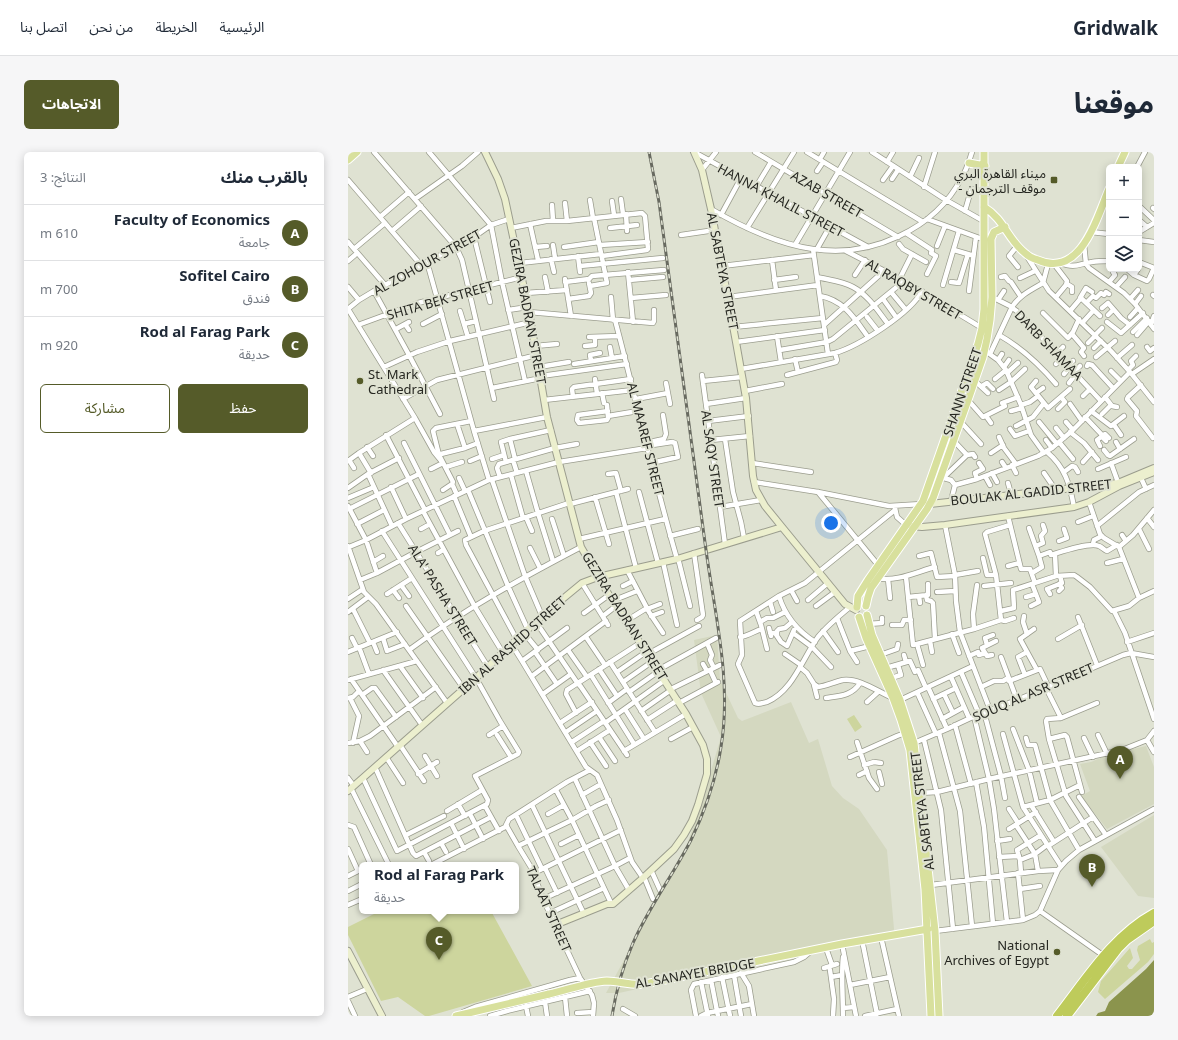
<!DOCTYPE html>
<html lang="ar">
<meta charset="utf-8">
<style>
:root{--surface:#fff;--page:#f6f6f7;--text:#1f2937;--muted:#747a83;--line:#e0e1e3;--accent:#555b29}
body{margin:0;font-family:"Noto Sans","Noto Sans Arabic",sans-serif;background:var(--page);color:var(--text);direction:rtl}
.controls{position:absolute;right:12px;top:12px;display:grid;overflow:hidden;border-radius:6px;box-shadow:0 2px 10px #0003}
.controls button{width:36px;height:36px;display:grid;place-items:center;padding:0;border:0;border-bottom:1px solid var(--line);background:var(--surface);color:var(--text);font:20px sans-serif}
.you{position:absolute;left:483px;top:371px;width:14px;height:14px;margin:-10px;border:3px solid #fff;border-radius:50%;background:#1a73e8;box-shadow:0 0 0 6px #1a73e833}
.badge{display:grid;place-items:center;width:26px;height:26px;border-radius:50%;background:var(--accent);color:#fff;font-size:13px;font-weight:700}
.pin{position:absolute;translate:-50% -33px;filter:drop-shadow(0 1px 2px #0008)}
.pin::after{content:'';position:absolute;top:21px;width:14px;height:12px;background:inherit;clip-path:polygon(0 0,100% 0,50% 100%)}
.popup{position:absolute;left:11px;top:710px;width:160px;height:52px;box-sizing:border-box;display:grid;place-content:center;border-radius:6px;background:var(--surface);filter:drop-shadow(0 1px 3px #0005);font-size:13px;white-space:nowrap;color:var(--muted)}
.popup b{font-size:15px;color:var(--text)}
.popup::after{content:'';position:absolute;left:50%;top:100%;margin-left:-8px;border:8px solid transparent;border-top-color:var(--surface)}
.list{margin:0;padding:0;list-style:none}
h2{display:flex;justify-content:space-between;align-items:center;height:52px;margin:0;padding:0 16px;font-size:17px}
h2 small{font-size:13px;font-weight:400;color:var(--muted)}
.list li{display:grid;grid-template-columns:26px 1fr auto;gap:12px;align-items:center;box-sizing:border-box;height:56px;padding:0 16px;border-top:1px solid var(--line)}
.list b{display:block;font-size:15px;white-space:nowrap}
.list p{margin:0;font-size:13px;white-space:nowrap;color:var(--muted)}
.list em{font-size:13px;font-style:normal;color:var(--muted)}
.actions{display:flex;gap:8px;padding:12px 16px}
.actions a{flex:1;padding:9px 0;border:1px solid var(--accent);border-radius:6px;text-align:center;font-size:14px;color:var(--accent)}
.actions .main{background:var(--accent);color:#fff}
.icon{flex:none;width:22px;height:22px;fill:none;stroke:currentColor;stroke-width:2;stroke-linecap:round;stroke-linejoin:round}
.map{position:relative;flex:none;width:806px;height:864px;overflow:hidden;direction:ltr;border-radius:6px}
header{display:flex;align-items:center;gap:24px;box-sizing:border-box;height:56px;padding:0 20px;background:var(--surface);border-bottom:1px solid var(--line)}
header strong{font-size:19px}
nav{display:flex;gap:22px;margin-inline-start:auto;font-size:14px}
.intro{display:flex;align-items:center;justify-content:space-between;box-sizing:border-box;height:96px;padding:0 24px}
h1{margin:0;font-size:28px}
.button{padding:10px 18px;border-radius:6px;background:var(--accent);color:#fff;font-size:14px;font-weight:700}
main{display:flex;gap:24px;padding:0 24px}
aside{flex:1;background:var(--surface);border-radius:6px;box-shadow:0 2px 10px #0003}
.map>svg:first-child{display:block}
.built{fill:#d4d8c0}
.green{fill:#cdd59d}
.water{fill:#8b944d}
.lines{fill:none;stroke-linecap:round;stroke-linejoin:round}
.street-casing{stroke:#9b9d8e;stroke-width:6}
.secondary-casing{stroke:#9b9d8e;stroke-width:8}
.primary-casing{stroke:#fff;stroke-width:9}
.highway-casing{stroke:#fff;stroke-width:10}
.street{stroke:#fff;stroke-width:4.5}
.secondary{stroke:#ecefce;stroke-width:6}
.primary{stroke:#d8e09d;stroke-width:7}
.highway{stroke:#becb5b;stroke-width:8}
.rail-casing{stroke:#686a60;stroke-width:3}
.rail{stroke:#dfe2d2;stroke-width:1.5;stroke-dasharray:4.5;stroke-linecap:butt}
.primary-bridge-casing{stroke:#fff;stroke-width:9;stroke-linecap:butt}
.primary-bridge{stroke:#d8e09d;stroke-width:7}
.poi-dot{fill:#555b29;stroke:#dfe2d2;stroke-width:1.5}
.labels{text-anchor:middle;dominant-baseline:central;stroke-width:4;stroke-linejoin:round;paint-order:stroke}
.poi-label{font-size:13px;fill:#262721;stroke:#dfe2d2;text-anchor:end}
.street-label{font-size:13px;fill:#262721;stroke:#dfe2d2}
</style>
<header>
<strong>Gridwalk</strong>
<nav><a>الرئيسية</a><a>الخريطة</a><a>من نحن</a><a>اتصل بنا</a></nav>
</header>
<div class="intro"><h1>موقعنا</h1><a class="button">الاتجاهات</a></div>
<main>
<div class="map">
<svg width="806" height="864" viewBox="0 0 806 864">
<rect width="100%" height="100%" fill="#dfe2d2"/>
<path class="built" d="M369,483l3,45 18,38 4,3 49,-19 18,41 9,-4 14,47 11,12 16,11 28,41 7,79 -1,4 -274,60h-13l81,-148 17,-51 17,-57 -20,-44 -7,-53z
M798,594l8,21v37l-47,25 -26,-33 9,-5 -10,-27 11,-2 16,-7z
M806,663v83l-16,-2 -37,-49z"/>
<path class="green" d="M506,563l8,12 -7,5 -8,-13z
M32,759h111l41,75 -103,30h-4l-27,-19 -17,4 -33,-66v-8z
M802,787l2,4 2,-1v12l-6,8 -43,37 -7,-7 3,-11 29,-33 3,10 -6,8 2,3h3l8,-9 -3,-10 1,-4z"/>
<path class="water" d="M806,808v56h-58l2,-3 7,-2 4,-9 37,-33z"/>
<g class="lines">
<defs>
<path id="street" d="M26,0l82,95 6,13 32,139
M81,0l62,73 11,57 23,99
M346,0l174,95
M407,0l143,85
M459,0l116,70
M524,0l74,48 39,22
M472,7l4,-7
M539,10l6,-10
M789,15l8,-15
M354,18l14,-18
M469,19l6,-9
M562,25l9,-19
M544,27l6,-9
M0,28l73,85
M535,28l10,-14
M408,35l15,-25
M576,35l11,-35
M67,47l47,-33 16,-14
M273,47l2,15
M242,48l3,18
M264,49l2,14
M217,51l2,18
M204,53l1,16
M791,54l15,14
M805,56l1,1
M363,57c31,18 66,35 102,40 57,9 122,-19 149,-72 5,-8 7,-16 10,-25
M617,59l6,-21 3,-1 10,3
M278,62l1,17
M373,63l20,-37
M32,65l29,-25
M579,67l58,21
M791,68l8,7
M182,72l8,36
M163,76l35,-7h21l75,-8 3,3 3,33 -1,1 -45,6
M262,76l27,-3
M399,76l47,-76
M44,79l29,-25
M743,80l18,2
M791,80l15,-9
M558,81l26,17 -1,3 5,3 -9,18
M333,83l34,-5
M126,85l16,65
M791,88l15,2
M0,90l37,43
M551,92l4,5 23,13
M736,92l2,20 3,4 35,25 11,11 19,25
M205,93l2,13
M252,93l48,-3
M447,93l55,-93
M670,93l-9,11 9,11
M589,94l8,-20
M187,95l12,-1
M216,95l35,-5
M6,97l31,-26
M465,97l15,105
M469,97l13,-23
M606,98l17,5
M498,99l58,30 78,47
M678,103l23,36 62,60 19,21 24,30
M230,104l2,16
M203,107l3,13
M424,108l4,30
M0,109l7,-6
M79,110l47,169 15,49
M791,110l15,6
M172,111l81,-9
M712,111c16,6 18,1 32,-1 6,-1 11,-1 17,-1
M706,112l13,17 -1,4 -10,12
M232,114l83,-8
M374,114l92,-11
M779,117l7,6 13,6 2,-2 5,-11
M280,120l5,50
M507,123l10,-15
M786,123l4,-6
M197,125l3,15
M469,125c12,3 25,4 36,10 15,8 25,24 35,37
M653,125l4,-1 4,5 2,1 10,15
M552,126l12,-24
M672,126l15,-7
M217,127l6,37
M241,127l3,-3 72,-6
M281,128l34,-3
M426,128l22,-3
M217,130l24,-3
M603,130l8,1 9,-29
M761,130l6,-7 -2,-3 3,-3
M695,131l5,-19
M719,132l5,3v5
M595,133l16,-54
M242,134l17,-3 -13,-65
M0,135l11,13
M768,135l9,-10
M26,139l35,64 31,59
M621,139l7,-54
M543,140l15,18
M178,141l41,-3
M805,143l1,1
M472,144c24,4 35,23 48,41
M263,145l2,23
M380,145l90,-12
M644,145l18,9 8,6 83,89
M283,146l35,-3
M732,146l6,-10 6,4
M220,147l21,-3 2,-3 -2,-10
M535,147l13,18
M782,147l8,-9
M650,148l6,-9
M738,151l7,-7 3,2 5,-5 3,2 2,-3 3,2
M787,152l6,-8
M754,156l6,-5 13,15 9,7
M0,157l67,109 19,34 9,11 -12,6
M0,157l11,-9 15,-9 100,-54 17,-12 18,-6
M160,158l20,-3
M112,159l7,23
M722,159l11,-13 19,18
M181,160l124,11 1,-2v-11
M695,161l25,25 5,-6 6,-13
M760,163l5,-5
M519,165l11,14
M782,165l8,-9
M267,168c21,79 39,160 62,239
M735,170l10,-11
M759,170l14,11 22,-20
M57,172l4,6
M75,172l19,-10
M116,172l12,-3
M10,173l60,-22 104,-26
M476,173l61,-55
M803,173l3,-9
M385,175l90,-9
M48,177l13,-7
M785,180l14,-14
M724,182l12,14 -3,4 3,4
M651,183c23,13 40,29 57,49
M747,183l7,-7
M789,183l12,-14
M429,184l4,26
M241,185l30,-1
M388,190l89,-12
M740,191l8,-8
M187,194l22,-2
M237,194l10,-1v-8
M262,195l2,11
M799,195l3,4 4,-3
M746,196l7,-7
M432,198l47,-8 6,-3 71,-58
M636,198l14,10 8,10 15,35 10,30 13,18
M709,201l6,-6
M642,202l22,-47c8,-12 19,-17 31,-24
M748,205l19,-16
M769,206l15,-13
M447,207l3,13
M650,208l4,-6
M243,209l-1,-6 10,-2
M226,212l51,-8
M708,212l6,-6
M720,213l5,-4
M739,214l1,-2 4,1 21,23
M36,215l33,-15 33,-11 81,-19
M191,215l30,-5
M656,215l5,-7
M393,217l94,-16c24,-7 76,-40 87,-62
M780,218l5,-5 -2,-4 5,-5
M763,219l10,10
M726,220l6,-6
M659,221l11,-10
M716,222l6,-7
M784,222l22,-15
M354,223l23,169
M439,223l49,-13 1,-2 -2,-7
M193,224l86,-12
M247,227l2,15
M647,227l11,-9
M355,229l39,-4
M627,229l13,12
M688,229l-5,6 17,21 22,-19
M318,231l4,21
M721,231l7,-9
M793,233l-13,12 -1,2 10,12 -1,5 17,22
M634,234l5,-3 6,6
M144,236l49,-10
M651,238l12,-8 14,-13
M397,239l37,-7
M254,241l2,10
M688,241l7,-5
M735,244l7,-7
M225,245l-1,-8 2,-2 57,-8
M757,245l7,9 5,1
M55,247l34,-19 100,-25
M288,247l32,-6
M196,248l89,-10
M620,248l15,17 22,-11
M654,251l16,-6
M358,252l40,-6
M722,252l12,17
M259,253l1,13 -1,2 -28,3 -2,-3 1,-5 30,-4
M673,253l9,-3 8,-6
M710,257l7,-7 -4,-5
M663,259l11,-3
M743,259l20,15 13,-10
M754,262l9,-9
M260,264l30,-5
M638,264l5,7
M737,265l18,19
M360,269l41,-5
M612,269l21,23
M691,270l18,22
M718,270l7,8
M109,272l8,24
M766,273l7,10
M668,274l17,-9 11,-14
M708,276l8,10
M662,277l5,7 14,-5
M126,279l73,-14
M722,280l14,11 14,17
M38,283l39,75
M651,285l5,11 12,16
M754,285l4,4
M377,287l8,53 8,30 3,16
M363,288l39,-4
M605,288l14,15 6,-1 2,3
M698,288l6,8
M711,290l14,17
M768,290l4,7
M56,291l46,92
M297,291l19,-4 2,-5 -3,-19
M298,294l26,-4 3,1 3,14 -27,6
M752,294l-3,-6 8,-6 4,4
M19,295l6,9
M756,298l4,5 2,1 24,-17
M699,300c18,15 23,33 27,55
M11,301l12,20
M643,301l12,-8
M89,303l28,-7 13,-5
M144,307l12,-4
M167,307l-5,-20 41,-9
M1,308l5,8
M165,308l4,13
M0,309l11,-8 56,-35
M122,309l12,-5
M158,310l-5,-20 9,-3
M654,310l4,6
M735,310l9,-10
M404,311l59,9
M763,311l8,22
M664,313l4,8
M98,315l16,-5
M750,317l28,-12
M178,319l12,42 15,48
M716,320l8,-6 3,1 3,5
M644,321l5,9
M696,321l11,16
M20,322l24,52
M260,322l8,-1 5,18
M163,323l12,43
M637,324l5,9
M152,325l-3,-9 2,-4 56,-16 22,-4
M592,325l11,3 4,5 -4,16
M111,326l6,13
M595,326l24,-23
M793,326l5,11
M629,327l-2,-6 8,-4 -4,-6
M144,328l33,96 17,40
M406,330l64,10 71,14 33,-2
M660,331l3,11
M607,333l22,-6 61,-23 14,-8 21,-18 57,-58
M105,334l4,9
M43,335l15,32
M0,336l20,-14 31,-16
M95,338l9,-6 1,-2 -14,-27 -6,-24 3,-3 35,-7
M120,338l40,96 20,44
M268,340l20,76
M291,340l19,71
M470,340l60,73
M106,344l17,41
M247,345l14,47
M0,346l26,-11
M741,350l11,32 4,4 15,9 20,51
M222,352l58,-15
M0,354l18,34 11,33
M372,355l41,-7
M547,356l2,9 9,8
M1,357l70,-35
M75,359l52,96 28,46
M660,364l13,53h9l5,14
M178,365l6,14
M799,366l7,9
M204,367l12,37
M730,370l15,-6
M50,371l90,144
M9,372l27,-14
M597,373l10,50 1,26 4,31 30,78
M749,374l42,-34 15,-7
M681,376l10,28 3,11 -10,6
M73,377l9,-5
M791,377l10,20
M774,383l4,6
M322,384l28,-7
M231,387l86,-20
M711,389l8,-3 -3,-9
M745,392l1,-4 8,-4
M0,394l16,46 12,12 71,99
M688,394l7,-3 -2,-7 4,-5 -2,-6
M1,395l17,-7 40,-21 83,-39 70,-18 88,-14
M771,395l14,-12 21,-25
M182,396l10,20
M90,401l5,-3
M346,401l9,62 -1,2 -5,3
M707,402l1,22
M571,404l12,-3 6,24 18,-1
M691,404l11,-4 1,3c10,-3 38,-13 48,-9 3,1 5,4 8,5l10,-6
M330,406l12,48
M635,406l4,17h9
M25,410l10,-6
M315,410l14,63
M759,411l16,-4
M660,414l11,-3
M279,418l22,42 14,21
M607,423l23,-4
M558,425l7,68 61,-16 27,-9 -5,-45 -11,-41 2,-2 23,-7
M529,426c20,4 39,-6 58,-11
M540,427l2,19
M12,428l17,-7 39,-21 42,-21
M234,431l26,42
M53,433l8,11
M275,434l10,-5
M636,434l27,-3
M45,438l6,8
M443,438l6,11
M711,439l3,-3 -3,-4
M589,440l18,-1
M39,442l25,-16
M702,442l-3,-5 15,-6 -2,-7
M578,443l1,5 4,1 2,2 2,36
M431,444c6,20 19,35 36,46
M571,444l1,7
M560,445l20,-2v-11
M678,445l10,-3
M0,447l15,-10
M460,448l20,-17
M264,449l25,-10
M422,450l3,10
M58,454l58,83
M468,454l19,-14
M683,454l8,-4 -7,-18
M502,455c-11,9 -23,19 -32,30 -16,22 -25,54 -51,65 -5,1 -8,3 -12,1l-17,-39 4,-9 -2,-34 39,-25 26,-13 90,-73
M5,457l17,34
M299,457l13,-5
M408,459l5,14 6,24
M653,459l13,-3 -1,-18 43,-14 18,-1 3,2 13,10 22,24 17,-5 10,-8 15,-7
M766,459l11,22 29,86
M0,460l20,-15
M236,461l25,-18
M255,464l13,-10
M303,464l11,-4
M676,464l-1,6 4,12
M730,465l19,48
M489,466l13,33 7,11
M653,468l4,1 9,-3
M278,469l21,-13
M188,470l40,59 5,6 46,68
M412,470l7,-4h6l12,-6
M520,472l14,-1v-5
M544,473h10l2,-5h7
M421,476l2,8
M626,477l-1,-15 4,-29
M686,477l-14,10 17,31
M475,479l15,21
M176,481l14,17
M422,481h5l6,9 6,4 7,-16
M445,481l19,14 19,20
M604,482l7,19
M429,483v-4l2,-2 6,-1 7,-6
M238,485l19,28
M392,485c9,-1 14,-6 22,-8
M4,486l5,10
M35,486l4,13 18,-7
M710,487l24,-14
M169,488l-51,-95 -1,-5 19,-9 85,-28
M582,489l2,11
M25,490l4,10
M779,490l27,-9
M359,491l5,12 -2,5 4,8
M569,492l6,21
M164,493l10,16 64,106 11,8 20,45 15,42 11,16
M639,493l-2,-7 8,-3
M11,495l10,27
M61,498c54,-40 113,-72 172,-103
M220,498l19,27
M502,499l20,-5
M0,500l49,-20
M187,500l22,32
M300,502l51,-28
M437,502l16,11
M532,503l17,-6 1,-5
M556,503l2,7
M644,503l-5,1 -5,-8 14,-7
M621,504l9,-4 1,3 6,-2
M653,505l16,43
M174,509l45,-33
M262,510l45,70
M355,512l4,7
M52,514l23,32
M452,515l7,6 7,11 4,3c8,-1 16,-5 25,-7 17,-2 35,12 50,18
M538,516l24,-7 5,11
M251,517l18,27
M35,518l39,55
M310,518l58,-32
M362,518l6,13
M570,518l8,18
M269,520l29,-20
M613,520l18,42
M243,523l43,69
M677,523l-7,-18 9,-5
M184,524l74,-55
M603,525l18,41
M543,526l10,-3 -3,-10
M3,527l47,68
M0,528l69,-19
M661,529l31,-12 8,17
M275,530l30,-21
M466,533l3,12
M580,535l19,42
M633,535l13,-6h9l5,-3
M698,536l15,30
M323,537l49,-24
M281,540l30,-21
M569,540l19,42
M195,542l28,-20
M596,542l9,19
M14,543l10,-7h3l21,29
M0,546l5,-1 6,-6
M2,546l9,18 -6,27
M478,546c13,-2 26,-2 34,-15
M585,547l23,-11
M552,548l73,-34
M519,550l11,-10
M260,551l19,-14
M331,551l39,-21
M277,557l19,30
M293,559l30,-21
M636,560l17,64 4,22
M228,561l-10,-19 1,-4 73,-47
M626,564l15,63 5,30 13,113
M594,567l22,-12
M299,568l31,-20
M212,571l32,-21
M257,571l60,-43
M607,573l16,59
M665,577l16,41 8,33
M218,580l31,-21
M591,581l21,78 12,115
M655,582l20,73 38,59
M141,583l14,-9
M149,583l14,22
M750,583l9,19
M251,585l16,24
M678,586l2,7h7l15,55 29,50
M736,586l9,19
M323,587l22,-12
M701,587l16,-4 2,2 15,55
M576,588l17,70 12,119
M799,588l7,12
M12,589l7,11
M224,590l32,-21
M242,590l16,24
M509,590l12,36 8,11
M0,591l12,-2 10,-5 66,-49
M566,591l33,-14 32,-15 38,-14 106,-45 8,-2 23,4
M52,593l24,36
M229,599l33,-21
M276,599l62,-37
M77,604l12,20
M38,605l17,26
M502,605l47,-21 8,-3
M516,613l10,-3 7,1
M27,615l38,86 3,3 75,-39
M242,618l-23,12 -58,37 -3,6 12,21 14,23 11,30 37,79 12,17 2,8 -1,13
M531,620l3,12
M70,622l19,-12
M511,623l8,-4
M0,626l6,8
M15,626l34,73 90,-47 1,-4 -13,-24 43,-22 1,-2 -19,-31 -24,-43 -94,-147
M227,627l40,87 14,24
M628,630l8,45 9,97
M3,636l38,77
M208,638l16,30 39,83
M572,641l17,-1 52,-13 133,-29 25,-10 7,-9
M234,643l19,-11
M731,645l27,38
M110,652l7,12
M184,653l52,109
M683,653l23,37
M137,654l14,25
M675,655l27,-7 30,-15
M661,657l9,14
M99,659l35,-21
M122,662l13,25
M200,662l16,-9
M168,663l26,54
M103,671l13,26
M0,673l6,2 17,38
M668,673l19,29 3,17
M661,677l27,-17
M58,683l38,-19
M649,689l13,-2
M747,689l-29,-45 -17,-57 -3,-18 1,-2 14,-1 36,-15
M93,691l5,9
M213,692l18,-9
M170,694l54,-26 24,-14 13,-6
M700,694l45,-29
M0,697l10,22
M76,700l5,9
M651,705l20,-1
M672,708l15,-6 12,-9
M83,713l76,-39
M197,716l12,25
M303,718l9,20
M186,721l87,-43
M670,721l5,47
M673,721l-1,-13 -3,-10 24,-15
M0,724l14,-7
M296,725l9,22
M583,733l107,-14 20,-1
M672,737l20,-3
M0,739l14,-7
M195,747l72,-33 15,-8
M0,753l14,-6
M692,759l64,45
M202,761l54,-25
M587,779l88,-11 12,-5 5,-4 18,-41 8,-9 13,-11 75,-41
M533,785l18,79
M514,788l15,74
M494,792l14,72
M478,796l6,17
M476,816l13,-4
M482,818l4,29 -1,17
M393,821l8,13 5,30
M386,823l7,41
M374,825l8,39
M483,825l11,-2
M363,828l7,36
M353,830l7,34
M502,833l40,-8
M0,845l19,-8
M217,845l2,19
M0,849l7,15
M197,850l2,14
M178,854l2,10
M495,856l11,-1
M275,857l12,7
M115,860l12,-5 95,-27 10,-2
M229,861l16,-1
M142,864l17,-5 83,-20
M348,864l-5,-26 3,-6 100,-22 10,-5 7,-6
M353,864l6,-3 45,-9
M495,864c0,-20 -2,-39 0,-59
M517,864l32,-7"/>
<path id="secondary" d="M137,0l13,27 7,20 24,113 18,105 34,130 28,48 77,119 17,31 4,14v15l-9,31 -6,16 -8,14 -10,14 -31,29 -30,26h-6l-52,21
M346,0l8,18 9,39 25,133 10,56 7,78 3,14 9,16 17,21 63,77 11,6
M582,352l188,-21 36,-15
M563,374l11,1 23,-2 129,-18 15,-5 30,-16 35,-14
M0,639l128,-113 66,-62 40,-33 16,-6 79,-18 105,-32
M0,799l34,65"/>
<path id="primary" d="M0,8l9,-8
M621,11l16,3
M770,15l7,-15
M636,55c20,12 24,33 41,46 3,3 9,6 13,7 43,19 59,-43 71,-71
M518,454l2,-9 3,-9 56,-79 6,-11 35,-98 15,-43 4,-18 3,-19 2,-23 -1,-58 3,-7 11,-5
M509,455l1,-11 10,-16 55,-79 55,-157 4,-16 2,-19v-157
M519,463l5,20 28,65 14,43 21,188 4,85
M511,465l7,21 27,60 8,22 9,30 15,139 6,127
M297,832l197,-40 86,-15
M108,864l93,-22"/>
<path id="highway" d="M709,864c29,-37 55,-80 97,-103
M719,864l51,-67 9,-9 27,-19"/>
</defs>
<use href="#street" class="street-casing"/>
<use href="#secondary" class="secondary-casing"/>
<use href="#primary" class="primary-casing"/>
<use href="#highway" class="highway-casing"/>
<use href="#street" class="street"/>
<use href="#secondary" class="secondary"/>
<use href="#primary" class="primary"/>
<use href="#highway" class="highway"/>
<defs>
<path id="rail" d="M264,864c4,-25 11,-50 21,-73 16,-36 40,-68 58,-103 14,-29 25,-61 30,-93 11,-66 -6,-131 -15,-197 -16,-116 -31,-232 -47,-348l-10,-50"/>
</defs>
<use href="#rail" class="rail-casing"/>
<use href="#rail" class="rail"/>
<defs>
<path id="primary-bridge" d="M201,842c19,-4 39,-12 58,-13 13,0 24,5 38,3"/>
</defs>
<use href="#primary-bridge" class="primary-bridge-casing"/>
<use href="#primary-bridge" class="primary-bridge"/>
</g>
<g class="poi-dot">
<rect x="702" y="24" width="8" height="8" rx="2"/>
<circle cx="12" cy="229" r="4"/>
<circle cx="709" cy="800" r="4"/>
</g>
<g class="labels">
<g class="poi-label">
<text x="698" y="21">ميناء القاهرة البري<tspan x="698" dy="15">- موقف الترجمان</tspan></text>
<text x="20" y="222" text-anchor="start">St. Mark<tspan x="20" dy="15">Cathedral</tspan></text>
<text x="701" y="793">National<tspan x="701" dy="15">Archives of Egypt</tspan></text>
</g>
<g class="street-label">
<text transform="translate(479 42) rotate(30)">AZAB STREET</text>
<text transform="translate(433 48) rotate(28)">HANNA KHALIL STREET</text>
<text transform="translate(79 110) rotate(-29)">AL ZOHOUR STREET</text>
<text transform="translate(375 119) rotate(79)">AL SABTEYA STREET</text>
<text transform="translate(566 137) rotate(30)">AL RAQBY STREET</text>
<text transform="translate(92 148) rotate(-16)">SHITA BEK STREET</text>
<text transform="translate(180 159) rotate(79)">GEZIRA BADRAN STREET</text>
<text transform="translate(701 193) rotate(46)">DARB SHAMAA</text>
<text transform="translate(614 240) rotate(-71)">SHANN STREET</text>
<text transform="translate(298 287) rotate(76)">AL MAAREF STREET</text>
<text transform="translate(365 307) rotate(82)">AL SAQY STREET</text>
<text transform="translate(683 340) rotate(-6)">BOULAK AL GADID STREET</text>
<text transform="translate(95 443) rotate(58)">ALA' PASHA STREET</text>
<text transform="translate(277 464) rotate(58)">GEZIRA BADRAN STREET</text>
<text transform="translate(164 493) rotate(-42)">IBN AL RASHID STREET</text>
<text transform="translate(685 540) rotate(-23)">SOUQ AL ASR STREET</text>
<text transform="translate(574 659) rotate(-97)">AL SABTEYA STREET</text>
<text transform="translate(201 757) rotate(66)">TALAAT STREET</text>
<text transform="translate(347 821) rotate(-10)">AL SANAYEI BRIDGE</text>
</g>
</g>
</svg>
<div class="controls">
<button>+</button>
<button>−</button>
<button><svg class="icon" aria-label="layers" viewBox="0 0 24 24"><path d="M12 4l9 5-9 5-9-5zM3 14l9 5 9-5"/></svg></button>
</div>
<div class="you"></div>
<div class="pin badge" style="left:772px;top:627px">A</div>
<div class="pin badge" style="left:744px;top:735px">B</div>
<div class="pin badge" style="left:91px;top:808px">C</div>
<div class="popup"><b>Rod al Farag Park</b>حديقة</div>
</div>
<aside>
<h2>بالقرب منك<small>النتائج: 3</small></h2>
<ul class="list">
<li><span class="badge">A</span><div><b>Faculty of Economics</b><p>جامعة</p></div><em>610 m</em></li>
<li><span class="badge">B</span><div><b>Sofitel Cairo</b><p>فندق</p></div><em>700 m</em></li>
<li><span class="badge">C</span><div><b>Rod al Farag Park</b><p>حديقة</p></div><em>920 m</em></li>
</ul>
<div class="actions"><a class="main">حفظ</a><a>مشاركة</a></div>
</aside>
</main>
